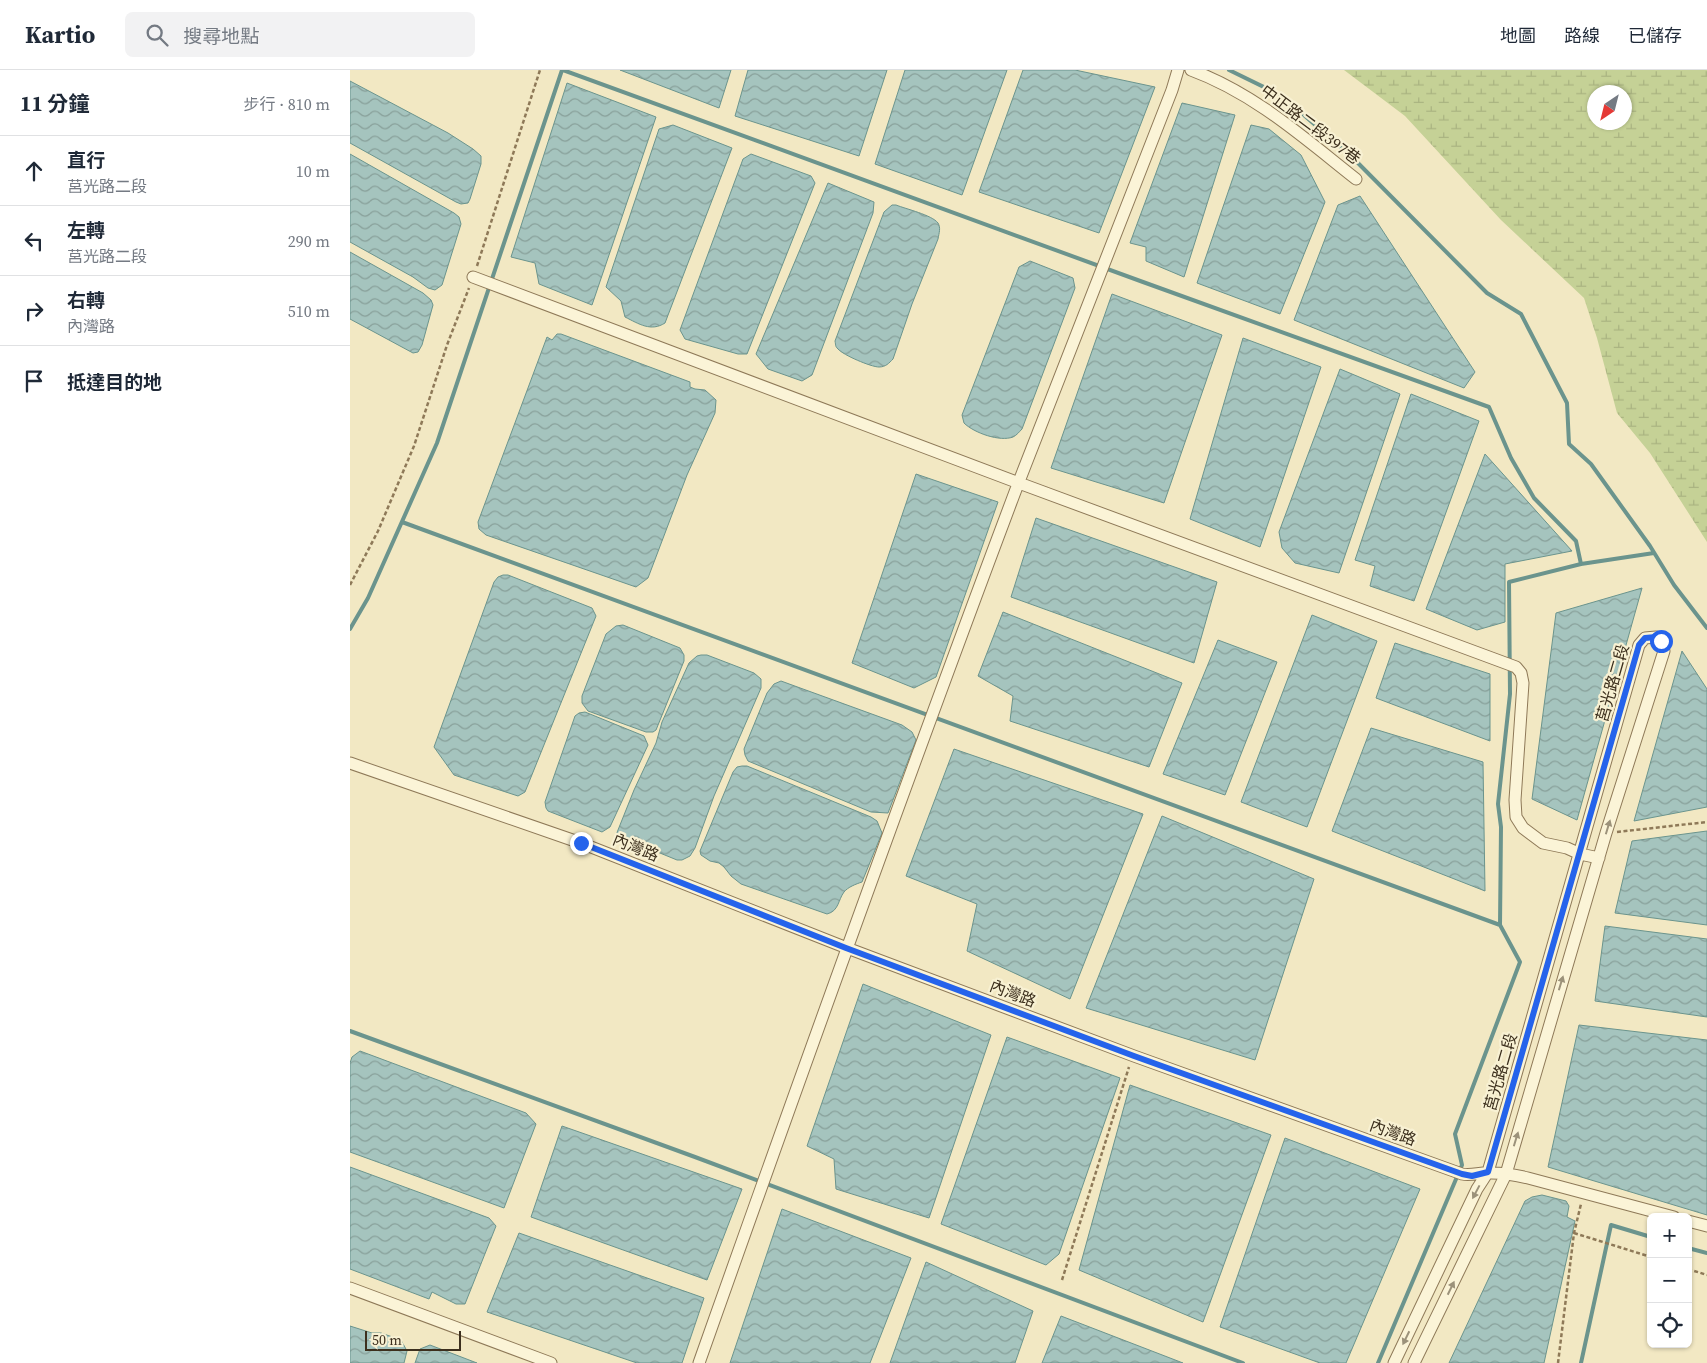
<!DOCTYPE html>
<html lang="zh-TW">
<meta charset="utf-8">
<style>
:root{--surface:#fff;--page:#f2f2f3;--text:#1f2937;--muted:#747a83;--line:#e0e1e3}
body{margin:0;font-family:"Source Serif 4","Noto Sans TC",serif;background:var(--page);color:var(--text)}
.controls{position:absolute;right:15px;bottom:15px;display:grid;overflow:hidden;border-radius:8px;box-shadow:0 1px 4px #0004}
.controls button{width:45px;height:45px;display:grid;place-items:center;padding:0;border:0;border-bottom:1px solid var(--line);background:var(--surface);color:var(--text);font:25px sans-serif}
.compass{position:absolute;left:1237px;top:15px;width:45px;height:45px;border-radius:50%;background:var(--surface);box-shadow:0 1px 4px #0004;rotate:215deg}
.scale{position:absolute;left:15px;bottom:12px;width:96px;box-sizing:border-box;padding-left:5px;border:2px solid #3c2f1d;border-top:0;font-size:14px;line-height:18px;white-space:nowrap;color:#3c2f1d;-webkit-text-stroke:4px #f8f1d3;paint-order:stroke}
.stop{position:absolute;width:15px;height:15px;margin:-11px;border:4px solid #2563eb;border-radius:50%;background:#fff}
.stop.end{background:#2563eb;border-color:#fff;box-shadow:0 1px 5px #0008}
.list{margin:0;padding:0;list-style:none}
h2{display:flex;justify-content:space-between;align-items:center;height:65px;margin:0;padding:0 20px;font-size:21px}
h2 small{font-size:16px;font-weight:400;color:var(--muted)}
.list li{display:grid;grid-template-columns:32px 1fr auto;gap:15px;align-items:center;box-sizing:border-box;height:70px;padding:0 20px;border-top:1px solid var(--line)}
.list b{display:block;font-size:19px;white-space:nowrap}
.list p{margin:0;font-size:16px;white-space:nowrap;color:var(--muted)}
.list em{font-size:16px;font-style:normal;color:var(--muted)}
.icon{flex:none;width:28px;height:28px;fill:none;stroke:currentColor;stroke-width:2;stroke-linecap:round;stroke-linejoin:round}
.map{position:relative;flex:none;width:1357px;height:1293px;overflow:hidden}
header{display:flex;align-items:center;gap:30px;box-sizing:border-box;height:70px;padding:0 25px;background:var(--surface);border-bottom:1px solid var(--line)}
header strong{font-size:24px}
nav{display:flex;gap:28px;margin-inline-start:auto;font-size:18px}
.search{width:350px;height:45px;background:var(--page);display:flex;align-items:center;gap:12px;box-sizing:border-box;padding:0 18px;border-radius:8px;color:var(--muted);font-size:19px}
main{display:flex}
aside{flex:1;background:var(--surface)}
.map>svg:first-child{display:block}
.wetland{fill:url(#wetland-marsh);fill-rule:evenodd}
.water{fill:url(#water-waves);stroke:#6b948d}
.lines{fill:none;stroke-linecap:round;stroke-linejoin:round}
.stream{stroke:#6b948d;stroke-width:4}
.minor-casing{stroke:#8e7958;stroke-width:13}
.path{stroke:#8e7958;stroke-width:2.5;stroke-dasharray:4 2.5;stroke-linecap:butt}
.minor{stroke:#fbf4d7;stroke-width:11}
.oneway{fill:#9c927a}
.route{stroke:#2563eb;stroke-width:6}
.labels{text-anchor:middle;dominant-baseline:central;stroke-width:4.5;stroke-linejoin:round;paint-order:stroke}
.street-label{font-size:16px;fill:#3c2f1d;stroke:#f8f1d3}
</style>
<header>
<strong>Kartio</strong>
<div class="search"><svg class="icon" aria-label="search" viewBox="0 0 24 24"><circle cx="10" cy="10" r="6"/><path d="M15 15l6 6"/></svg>搜尋地點</div>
<nav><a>地圖</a><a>路線</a><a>已儲存</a></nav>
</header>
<main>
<aside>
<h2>11 分鐘<small>步行 · 810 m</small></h2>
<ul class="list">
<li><svg class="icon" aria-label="ahead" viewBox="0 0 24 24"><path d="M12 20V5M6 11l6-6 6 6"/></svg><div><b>直行</b><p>莒光路二段</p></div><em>10 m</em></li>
<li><svg class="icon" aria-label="left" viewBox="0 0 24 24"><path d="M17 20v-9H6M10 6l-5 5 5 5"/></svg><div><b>左轉</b><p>莒光路二段</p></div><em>290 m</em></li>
<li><svg class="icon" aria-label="right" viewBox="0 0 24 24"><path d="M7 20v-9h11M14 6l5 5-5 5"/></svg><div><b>右轉</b><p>內灣路</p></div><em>510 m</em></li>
<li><svg class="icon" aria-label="arrive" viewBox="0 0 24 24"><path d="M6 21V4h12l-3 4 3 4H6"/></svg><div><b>抵達目的地</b></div></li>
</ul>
</aside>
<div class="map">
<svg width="1357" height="1293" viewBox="0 0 1357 1293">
<defs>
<pattern id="wetland-marsh" width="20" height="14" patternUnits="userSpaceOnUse" patternTransform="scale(1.25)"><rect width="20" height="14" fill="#c5d196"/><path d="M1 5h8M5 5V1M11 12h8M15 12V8" fill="none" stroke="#aab481"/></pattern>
<pattern id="water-waves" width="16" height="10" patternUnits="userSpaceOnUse" patternTransform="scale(1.25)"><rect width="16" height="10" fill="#a5c4be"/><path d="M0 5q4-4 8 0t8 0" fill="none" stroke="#88a09a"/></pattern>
</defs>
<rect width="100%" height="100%" fill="#f2e8c3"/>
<path class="wetland" d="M994,0h363v472l-57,-89 -33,-40 -20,-75 -13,-40 -83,-78 -96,-104zM1244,22h30v30h-30z"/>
<path class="water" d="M270,0h111l-12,38z
M398,0h139l-28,86 -124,-40z
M555,0h102l-45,125 -87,-31z
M673,0h52l80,17 -56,146 -120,-41z
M0,11l98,52 25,16 8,7v8l-11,35 -2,4 -7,1 -5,-2 -106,-59z
M217,13l89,34 -64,188 -53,-21 -4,-21 -24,-6z
M832,33l53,12 -51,162 -38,-16v-14l-16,-4z
M323,55l59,23 -67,175c-14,9 -26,1 -40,-6l-4,-16 -15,-14 53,-158z
M901,55l18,4 32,26 24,47 -45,112 -83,-31z
M0,84l104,59 5,4 2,7 -19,61 -7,5 -7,-2 -15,-11 -63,-35z
M401,84l60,22 4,7 -68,171h-9l-53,-15 -5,-9 63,-171z
M478,113l46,19 -1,11 -61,162 -10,6 -34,-12 -12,-15z
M1010,126l115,176 -11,16 -170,-68 44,-115z
M542,135h4c10,4 36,10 42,18 3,5 1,10 0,16l-26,65 -19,55c-4,4 -7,8 -14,8 -8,0 -36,-12 -41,-18 -3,-3 -2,-3 -3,-8l49,-129z
M0,182l73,41 8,7 2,5 -11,40 -4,7 -5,1 -63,-34z
M680,191l43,17 2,10 -53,141c-3,3 -5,6 -9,8 -13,5 -39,-4 -49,-14l-2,-8 57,-148z
M762,224l110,41 -58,168 -113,-35z
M207,264h4l129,48v5l5,2 10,1 11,10 -1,13 -28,62 -39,103 -12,9 -150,-52 -7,-6 -1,-7 69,-185 5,3z
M893,268l78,29 -61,180 -70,-28z
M990,299l60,25 -61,179 -44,-10 -13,-15 -3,-16z
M1061,324l68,27 -65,180 -44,-15 5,-20 -20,-6z
M1135,384l87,97 -67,13v58l-28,8 -51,-21z
M566,404l82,28 -62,175 -22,11 -62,-25z
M686,448l181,64 -23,81 -183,-66z
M153,505h5l84,33 4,8 -71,176 -7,4 -64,-21 -20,-28 60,-165 4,-5z
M1292,518l-65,232 -45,-21 24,-186z
M653,542l179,71 -33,84 -139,-46 3,-25 -35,-20z
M962,545l65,26 -70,186 -66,-25z
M273,555l57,23 4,7v6l-28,69 -3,2h-7l-58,-21 -6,-8v-7l24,-62 10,-8z
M868,570l59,22 -52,133 -62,-21z
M1045,573l95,31v67l-114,-43z
M1332,581l25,38v118l-73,14z
M351,585h6l47,18 7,6v9l-47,108 -19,52 -5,8 -8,4h-5l-61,-25 18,-45 22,-47 6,-21 27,-59 8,-7z
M431,611l121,44 10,7 4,8 -28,73 -17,-1 -123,-51 -3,-6 -1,-6 23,-56 7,-9z
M235,642l59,24 4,9 -38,82 -8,5 -54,-21 -2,-3 -1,-6 30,-86 4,-3z
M1021,658l112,34 2,129 -153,-60z
M604,679l189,65 -73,185 -103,-48 10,-47 -71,-28z
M392,696h5l124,51 6,4 5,12 -20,49c-6,2 -14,5 -18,10 -6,8 -5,19 -17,22l-86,-30 -10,-8 -7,-9 -5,-4 -9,-2 -9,-6 -1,-4 33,-79 4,-5z
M812,746l152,63 -59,181 -169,-52z
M1357,761v94l-92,-12 17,-72z
M1255,856l102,13v78l-112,-16z
M513,914l128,51 -62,183 -93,-29 -2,-30 -27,-13z
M1229,955l128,15v175l-159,-48z
M657,967l113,41 -61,176 -13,11 -105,-41z
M10,981l166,62 10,11 -32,84 -154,-56v-89l2,-6z
M780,1015l141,50 -68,187 -124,-52z
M212,1056l180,63 -35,91 -176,-63z
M935,1068l135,51 -74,174h-26l-100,-36z
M0,1097l139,51 7,8 -31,78h-9l-24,-12 -3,7 -79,-30z
M1192,1125l24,6 3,5 -2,11 8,4 -31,142h-95l76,-162 7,-4z
M432,1139l129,49 -41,105h-140z
M169,1163l185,65 -22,65h-45l-150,-51z
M576,1192l107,49 -18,52h-125z
M711,1246l122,47h-141z
M0,1256l22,7h9l20,7 6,11 -3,12h-54z
M80,1275l47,18h-62l5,-14z"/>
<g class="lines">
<path class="stream" d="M213,0l580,212 346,125 22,51 23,40 42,43 5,23
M879,0l53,26 70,61 135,136 34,21 46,89 2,41 22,20 59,82 24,39 33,43
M52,452l1098,403
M0,559l18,-31 69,-155 125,-373
M0,961l345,126 548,206
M1338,1178l19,5
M1028,1293l84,-198 -7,-31 65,-172 -20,-37 1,-98 -3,-23 12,-110 -1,-112 72,-18 73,-11
M1231,1293l30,-138 40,12"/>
<defs>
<path id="minor" d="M841,0c63,23 113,68 165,109
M123,207l546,206 497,184 5,6 2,10 -8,117 1,17 7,11 20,15 24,5 13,6 19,4
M0,693l231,80 266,105 287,108 328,118c10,2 18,-2 29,-1 12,0 25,2 37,5l146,39
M1338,1151l19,5
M0,1218l201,75
M349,1293c104,-294 209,-587 319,-879 51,-131 103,-262 154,-394l6,-20
M1044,1293l83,-174 11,-17 151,-527 6,-7 11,-1 5,4 3,10 -58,182 -100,341 -92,189"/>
</defs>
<use href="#minor" class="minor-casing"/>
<path class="path" d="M127,196l63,-196
M0,515l28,-54 36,-85 33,-101 22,-57
M1267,762l90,-10
M1224,1163l77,24
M1338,1199l19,6
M712,1210l67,-213
M1208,1293l16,-130 7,-29"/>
<use href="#minor" class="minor"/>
</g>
<defs><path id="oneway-solid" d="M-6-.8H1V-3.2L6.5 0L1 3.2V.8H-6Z" transform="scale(1.25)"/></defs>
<g class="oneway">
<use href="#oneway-solid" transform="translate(1258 757) rotate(-73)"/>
<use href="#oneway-solid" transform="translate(1211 913) rotate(-73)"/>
<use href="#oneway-solid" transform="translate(1166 1069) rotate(-73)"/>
<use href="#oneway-solid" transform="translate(1126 1122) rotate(118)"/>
<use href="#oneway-solid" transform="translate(1101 1218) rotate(-64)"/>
<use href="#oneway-solid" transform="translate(1056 1268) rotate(116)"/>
</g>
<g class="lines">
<path class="route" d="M231,773l265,105 288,108 328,118 10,2 16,-4 151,-527 6,-7 11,-1 5,4"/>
</g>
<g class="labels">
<g class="street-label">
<text transform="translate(961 54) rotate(37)">中正路二段397巷</text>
<text transform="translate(1262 613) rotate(-74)">莒光路二段</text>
<text transform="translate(286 777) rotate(22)">內灣路</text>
<text transform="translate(663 923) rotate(21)">內灣路</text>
<text transform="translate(1150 1002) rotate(-74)">莒光路二段</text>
<text transform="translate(1043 1062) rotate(20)">內灣路</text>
</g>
</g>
</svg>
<div class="controls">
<button>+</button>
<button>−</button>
<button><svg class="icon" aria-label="locate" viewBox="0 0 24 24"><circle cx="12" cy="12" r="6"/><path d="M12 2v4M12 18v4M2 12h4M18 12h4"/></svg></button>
</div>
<svg class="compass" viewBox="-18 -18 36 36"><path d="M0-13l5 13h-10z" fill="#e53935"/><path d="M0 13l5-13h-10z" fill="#747a83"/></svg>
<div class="scale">50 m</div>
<div class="stop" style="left:1311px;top:571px"></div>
<div class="stop end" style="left:231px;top:773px"></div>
</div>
</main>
